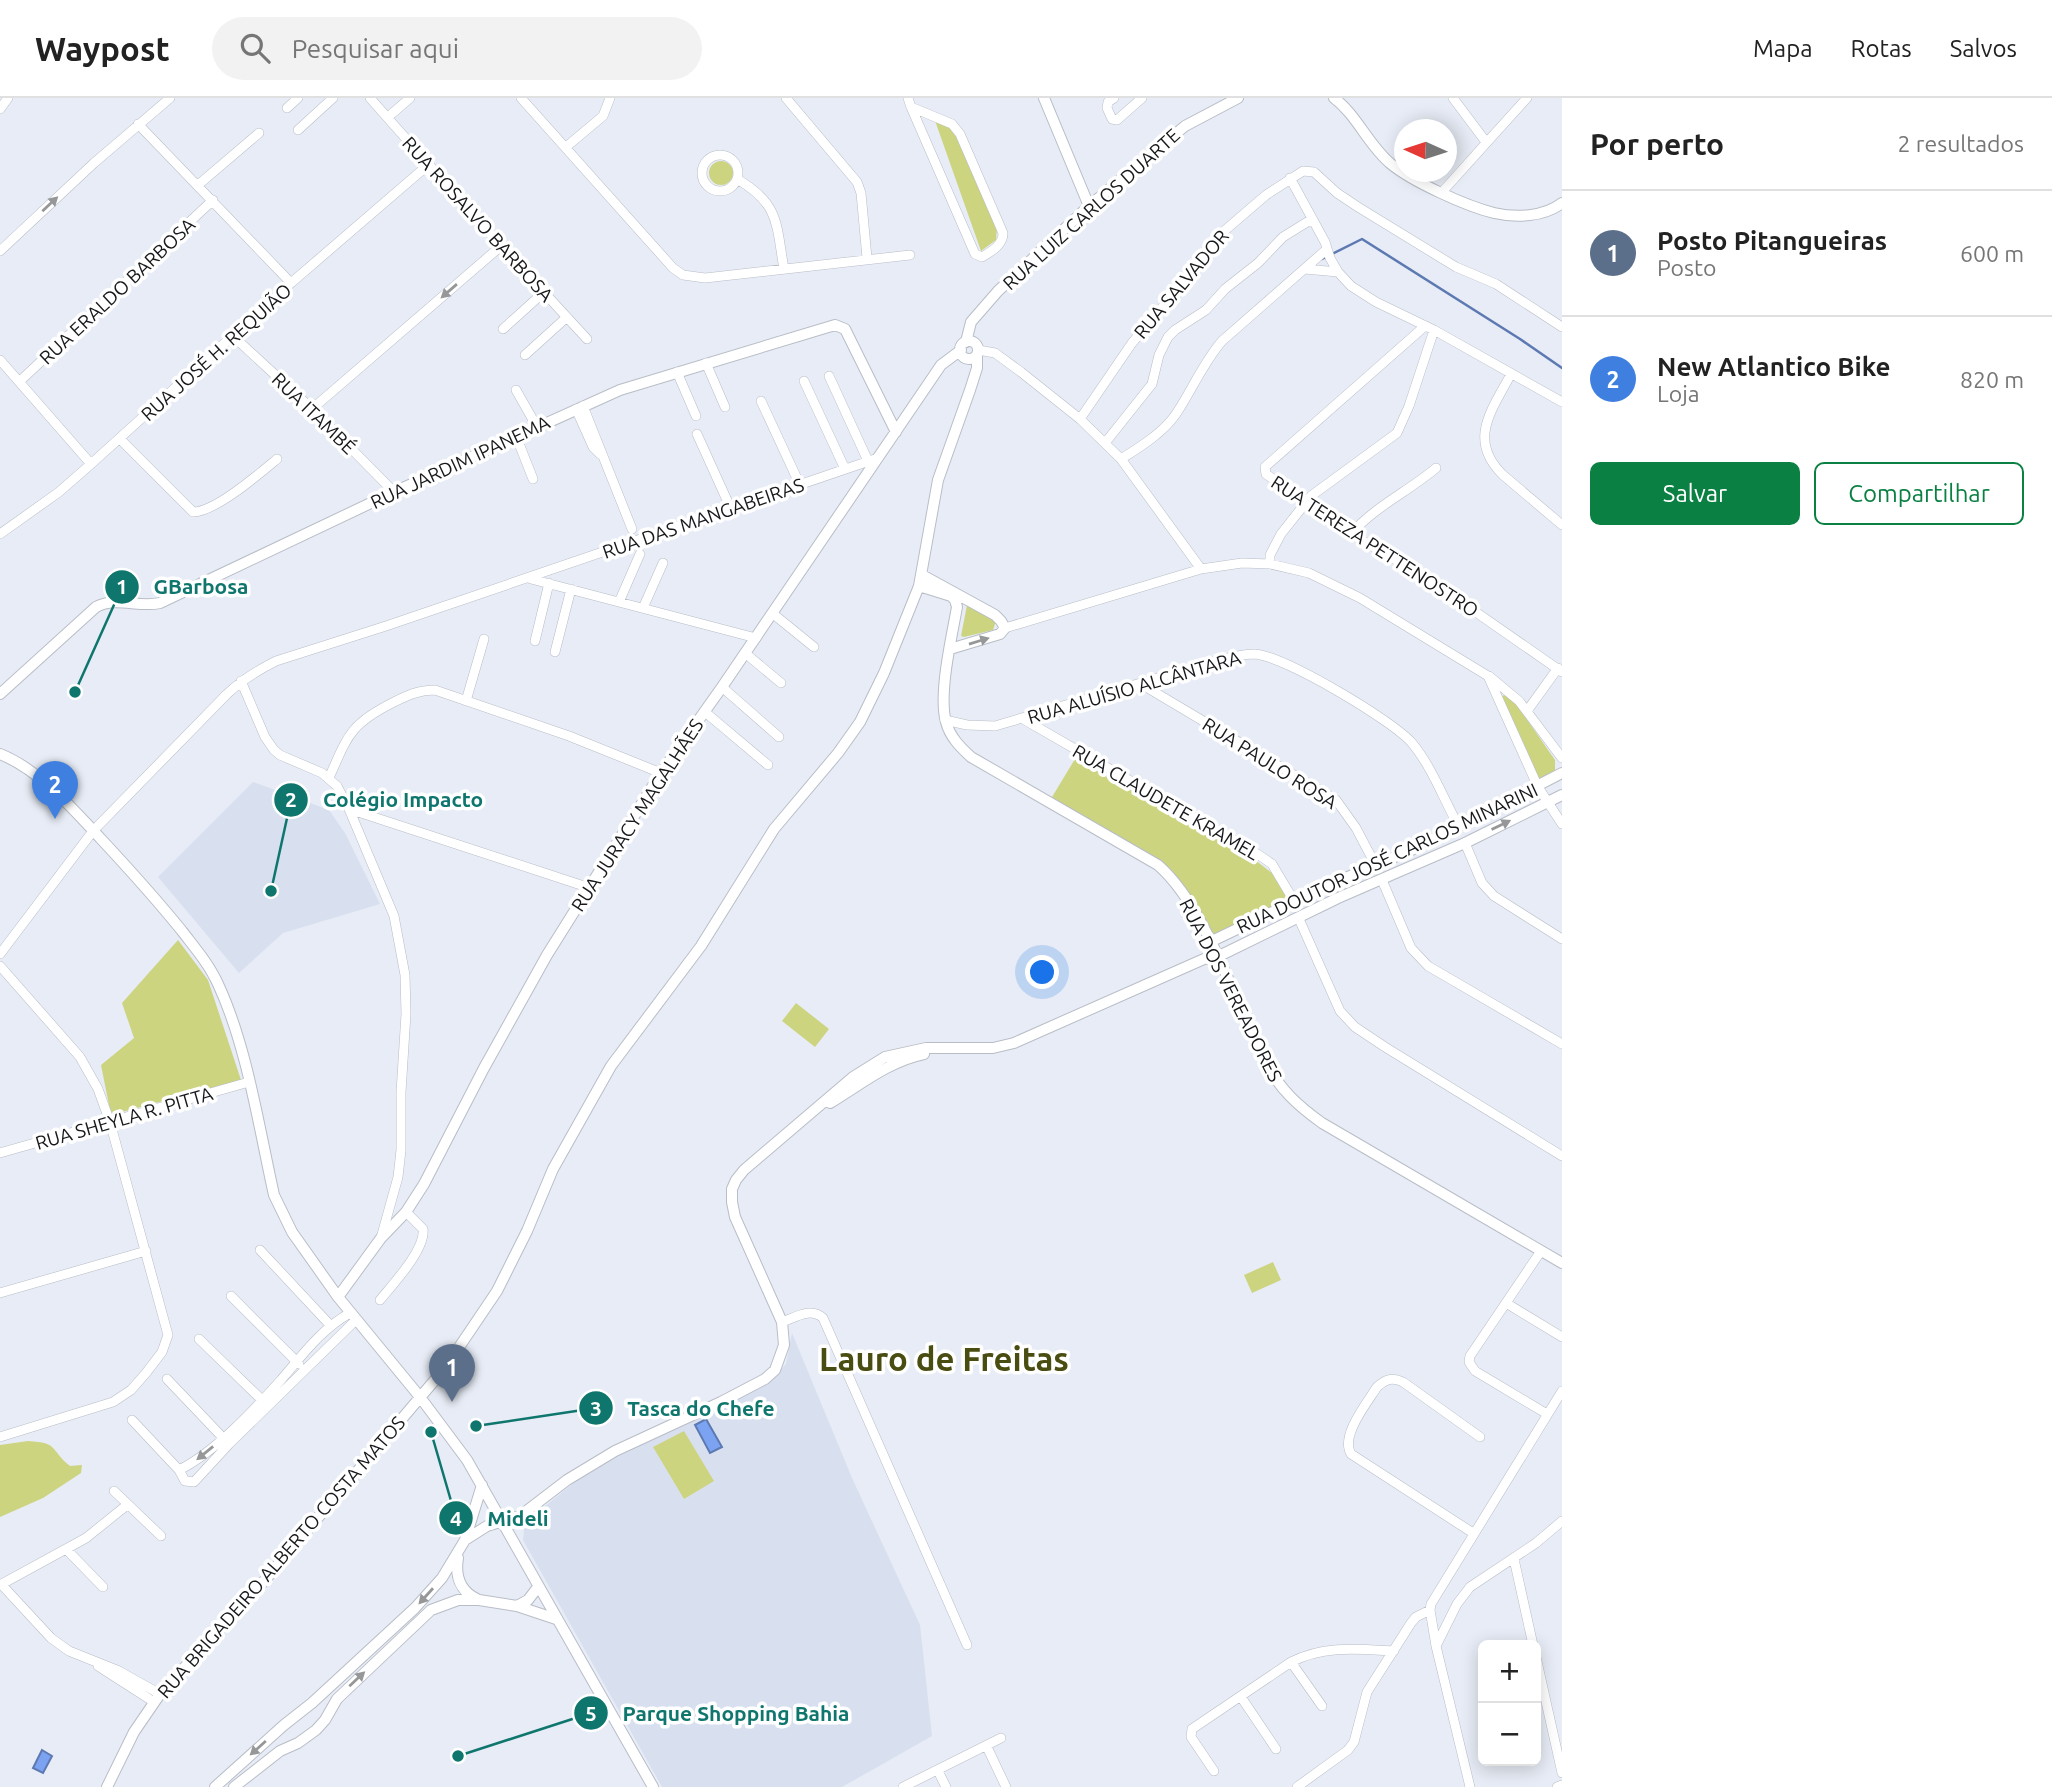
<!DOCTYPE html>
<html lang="pt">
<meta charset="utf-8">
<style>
:root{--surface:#fff;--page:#f2f2f2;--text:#222;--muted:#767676;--line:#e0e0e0;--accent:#0b8043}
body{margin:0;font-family:Ubuntu,sans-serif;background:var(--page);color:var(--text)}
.controls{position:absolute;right:21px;bottom:21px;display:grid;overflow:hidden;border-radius:10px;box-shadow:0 4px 18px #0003}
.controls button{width:63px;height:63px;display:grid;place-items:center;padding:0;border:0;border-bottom:2px solid var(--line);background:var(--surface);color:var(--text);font:35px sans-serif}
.compass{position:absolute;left:1394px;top:21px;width:63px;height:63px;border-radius:50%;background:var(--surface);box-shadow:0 4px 18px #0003;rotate:273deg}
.you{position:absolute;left:1043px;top:875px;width:24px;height:24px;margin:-18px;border:5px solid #fff;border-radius:50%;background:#1a73e8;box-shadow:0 0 0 10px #1a73e833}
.badge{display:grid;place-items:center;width:46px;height:46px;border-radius:50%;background:var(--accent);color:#fff;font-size:23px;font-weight:700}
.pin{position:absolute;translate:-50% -58px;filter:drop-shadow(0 2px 4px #0008)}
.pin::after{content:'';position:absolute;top:37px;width:24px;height:21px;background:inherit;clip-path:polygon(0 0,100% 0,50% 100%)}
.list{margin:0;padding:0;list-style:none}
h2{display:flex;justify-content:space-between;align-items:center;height:91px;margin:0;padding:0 28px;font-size:30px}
h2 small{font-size:23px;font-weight:400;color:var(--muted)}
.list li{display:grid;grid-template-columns:46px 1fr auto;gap:21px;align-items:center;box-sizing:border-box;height:126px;padding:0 28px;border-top:2px solid var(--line)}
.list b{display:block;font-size:26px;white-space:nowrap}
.list p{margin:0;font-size:23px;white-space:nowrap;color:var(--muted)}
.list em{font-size:23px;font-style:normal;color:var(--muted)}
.actions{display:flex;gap:14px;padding:21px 28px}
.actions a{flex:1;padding:16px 0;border:2px solid var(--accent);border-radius:10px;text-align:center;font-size:24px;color:var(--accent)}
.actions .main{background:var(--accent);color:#fff}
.icon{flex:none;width:38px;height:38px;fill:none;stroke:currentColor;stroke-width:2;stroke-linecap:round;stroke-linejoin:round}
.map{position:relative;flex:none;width:1562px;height:1689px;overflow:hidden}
header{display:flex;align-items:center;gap:42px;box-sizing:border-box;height:98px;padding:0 35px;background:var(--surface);border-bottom:2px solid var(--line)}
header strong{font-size:33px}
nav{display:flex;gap:38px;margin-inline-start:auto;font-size:24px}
.search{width:490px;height:63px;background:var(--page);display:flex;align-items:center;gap:18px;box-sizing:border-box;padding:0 24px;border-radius:38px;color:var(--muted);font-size:26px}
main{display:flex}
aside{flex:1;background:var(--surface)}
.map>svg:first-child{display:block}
.built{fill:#d8e0f0}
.green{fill:#cdd480}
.water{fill:#7ca2f2;stroke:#5d79b2;stroke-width:2}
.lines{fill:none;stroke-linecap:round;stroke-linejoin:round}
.stream{stroke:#5d79b2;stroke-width:2.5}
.minor-casing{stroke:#b8bdc6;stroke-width:10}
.tertiary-casing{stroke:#b8bdc6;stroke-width:12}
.minor{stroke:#fff;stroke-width:9}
.tertiary{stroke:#fff;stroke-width:10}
.oneway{fill:#969798}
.labels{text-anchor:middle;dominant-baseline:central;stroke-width:7;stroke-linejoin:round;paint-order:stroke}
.street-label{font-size:19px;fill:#16181b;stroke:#fff}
.town-label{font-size:33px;font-weight:bold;fill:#4a4d11;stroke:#fff}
.leader{fill:none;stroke:#0f766e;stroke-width:2.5}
.callout-dot{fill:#0f766e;stroke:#fff;stroke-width:2.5}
.mark-label{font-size:21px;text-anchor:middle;font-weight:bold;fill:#fff}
.callout-label{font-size:21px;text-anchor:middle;font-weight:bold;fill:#0f766e;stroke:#fff;stroke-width:7;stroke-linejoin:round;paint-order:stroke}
</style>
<header>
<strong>Waypost</strong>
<div class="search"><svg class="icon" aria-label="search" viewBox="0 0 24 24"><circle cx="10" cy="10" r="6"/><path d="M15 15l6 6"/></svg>Pesquisar aqui</div>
<nav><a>Mapa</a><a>Rotas</a><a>Salvos</a></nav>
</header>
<main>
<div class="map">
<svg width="1562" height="1689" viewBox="0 0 1562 1689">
<rect width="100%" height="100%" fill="#e7ecf6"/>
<path class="built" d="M253,684l76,28 16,23 35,71 -97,29 -44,40 -81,-96z
M792,1235l60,145 68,147 12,111 -90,51h-180l-139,-247 1,-11 4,-9 53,-43 30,-20 155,-72 20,-21z"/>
<path class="green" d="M933,17l21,10 43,102 -1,13 -15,11z
M709 75a12 12 0 1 1 24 0a12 12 0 1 1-24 0Z
M967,507l29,16 -3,9 -29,7 -3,-1z
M1506,597l6,3 43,62v14l-15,9 -39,-87z
M1075,661l176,98 25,19 19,24 -82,37 -35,-59 -17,-15 -33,-17 -76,-49z
M178,842l30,40 33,100 -130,35 -10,-50 33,-27 -12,-35z
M796,905l33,26 -14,18 -33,-26z
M1273,1164l8,18 -29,13 -8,-18z
M684,1333l30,50 -30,18 -31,-52z
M28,1343c32,2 21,8 42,25l12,-1 -1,8 -38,25 -43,19v-72z"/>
<path class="water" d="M706,1321l16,28 -12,6 -15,-28z
M42,1652l10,6 -9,17 -10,-5z"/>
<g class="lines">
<path class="stream" d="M1322,161l40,-20 158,100 42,29"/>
<defs>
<path id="minor" d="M370,0l123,139 94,102
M521,0l152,170 10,7 22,3 205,-23
M786,0l71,84 4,11 6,65
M908,0l3,9 64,147 7,3c10,-6 21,-12 21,-24l-43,-99 -8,-10 -41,-17
M1114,0l-6,4 -1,6 5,11 5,1 25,-22
M1453,0l33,44
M287,10l11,-10
M0,11l8,-11
M388,19l22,-19
M138,26l153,159
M298,32l35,-32
M566,49l37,-31 7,-18
M702 75a18 18 0 1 1 36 0a18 18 0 1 1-36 0Z
M1290,80l35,64 5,16 8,14 13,14 25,16 58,28 128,72
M737,81c43,25 39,45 47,90
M198,87l61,-52
M1442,94l85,-94
M0,153l94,-88 76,-65
M1305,171l33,3
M1425,228l-160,141 1,7 76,55 82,47 138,96
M503,231l41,-37
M233,238l79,73 82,83
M978,252l17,3 26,19 59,47 41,40 80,110
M525,257l42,-38
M0,262l91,104
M706,265l19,44
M677,274l19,44
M1511,276c-19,36 -44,66 -8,101l59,50
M829,278l39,85
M20,283l193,-181
M804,283l41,88
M516,292l21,37
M761,303l39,84
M583,308l49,123
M312,311l189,-163
M576,311l17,38 7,7
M1080,321l52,-76 61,-72 23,-33 50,-43 37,-24 11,1 23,21 21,14 98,60 40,17 66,43
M697,336l34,75
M516,338l17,43
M120,341l73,73c22,0 66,-38 84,-53
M1105,345l47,-59 7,-29 9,-18 7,-7 31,-20 19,-21 33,-26 25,-26 29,-18
M1121,361c19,-12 42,-26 55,-45 16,-24 27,-51 46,-73l105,-92
M0,436l59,-42 32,-28 200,-181 137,-118
M1351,436c23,-27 58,-43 85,-66
M1270,466v-9l11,-21 30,-38 86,-63 12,-27 25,-76
M531,481l225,59
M619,504l21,-48
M643,510l20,-45
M772,515l42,34
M1005,530l196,-59 41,-6 28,1 39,9 51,25 128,78 50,111 24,37
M535,543l14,-58
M555,554l16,-63
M745,555l36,30
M1489,578l30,25 43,57
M241,583l24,56 9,13 6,5 42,18 15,13 12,23 45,107 11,59 1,39 -5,78v58l-3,27 -17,61
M1141,586l195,116 20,28 19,36
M722,589l57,50
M466,603l18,-62
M1527,613l31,-43
M705,614l63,53
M1023,621l236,136 13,9 22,37
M945,622l22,5 28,1 217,-64c14,-3 28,-8 43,-8 29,2 137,66 157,89 20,24 32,57 47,84
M329,680c19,-43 21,-54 65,-76 14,-7 25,-12 41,-12l134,46 92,37
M349,711l238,78
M1465,745l17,40 12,13 68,43
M1382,782l29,68 17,18 134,78
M1299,821l41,92 15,16 30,20 177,109
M0,856l93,-123 134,-137c15,-14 31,-24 49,-33l110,-35 492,-168
M0,868l80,91 18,32 12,33 58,213 -6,17 -16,21 -15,17 -18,12 -113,35
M0,1055l249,-71
M260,1152l71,76
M1541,1153l-71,105 -1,6 6,9 72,43
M0,1195l146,-42
M231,1198l68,68
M380,1202c13,-16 46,-51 43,-71l-17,-17
M1506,1205l56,34
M782,1224c14,-5 29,-15 41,-4l144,327
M199,1241l63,61
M167,1281l59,62
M132,1322l47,50 6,11 9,1 35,-38 127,-124
M179,1372c35,-17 75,-60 101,-89 21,-24 41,-52 70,-68
M114,1393l47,45
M1473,1435l-122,-79c-11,-18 16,-51 26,-67 9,-8 15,-10 26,-5l77,55
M67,1452l36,37
M1514,1461l19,86
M1,1486l50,54 18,13 50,20 41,23
M0,1487l86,-47 41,-33
M1437,1546l20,-40 13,-17 66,-44 26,-22
M1536,1559l26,116
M1291,1564l31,44
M98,1568l56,36
M1241,1599l35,52
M987,1649l19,40
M938,1673l8,16
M1214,1673l-23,-34 1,-8 99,-67c33,-17 67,-13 103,-11
M903,1689l98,-49
M1297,1689l51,-37 6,-8 13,-50 44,-69 5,-6 14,-7
M1470,1689l-34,-141 -6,-36 1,-6 131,-213
M1557,1689l5,-2"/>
<path id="tertiary" d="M1044,0l45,108
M1334,0c23,17 34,47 57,66 22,18 75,42 103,49 22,5 50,4 68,-10
M960 252a9 9 0 1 1 18 0a9 9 0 1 1-18 0Z
M966,244l5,-20 27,-31 91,-85 96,-80 53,-28
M922,477l73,40 6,6 4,7 -5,6 -50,15
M919,488l32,10 4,4 2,7c-5,29 -19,87 -11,115 4,15 14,25 25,35l187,108c49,43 78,140 108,199 16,27 31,41 56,59l240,140
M0,596l96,-87c20,-11 42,1 64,-4l234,-111 226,-102 215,-65 10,4 51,103
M0,656c40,16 72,54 101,85 28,30 55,60 81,92 13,17 27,33 36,53 29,62 41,144 56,211l18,37 46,65 82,100 47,63 186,327
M1208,849l2,-5 121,-58 85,-36 146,-75
M830,1005c30,-18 59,-42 94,-49
M338,1199l43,-59 25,-26 18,-28 60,-116 63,-113 114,-182 61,-86 219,-322 20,-15
M465,1442l22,-14 33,-10 47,-36 48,-29 106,-49 44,-23 10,-9 9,-25 -2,-23 -47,-105 -3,-15v-13l4,-9 8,-10 109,-93 32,-20 41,-9h67l21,-5 190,-84 13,-2 121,-59 127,-55 97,-48
M458,1460c-3,18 2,33 19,41
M517,1508l11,-6 10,-13
M107,1689l27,-55 26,-38 105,-114 180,-212 52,-77 30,-60 26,-62 58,-103 90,-120 73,-117 64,-76 22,-31 24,-49 35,-87 19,-106 32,-90 7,-22v-13
M215,1689l69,-62 28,-22 103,-95 27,-30 23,-38 17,-55
M234,1689l46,-36 18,-8 18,-13 9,-10 12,-21 94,-89 27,-10h21l38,6 39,13"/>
</defs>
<use href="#minor" class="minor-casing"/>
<use href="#tertiary" class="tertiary-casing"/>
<use href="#minor" class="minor"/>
<use href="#tertiary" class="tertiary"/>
</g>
<defs><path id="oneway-solid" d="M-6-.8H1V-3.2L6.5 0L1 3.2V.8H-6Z" transform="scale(1.75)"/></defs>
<g class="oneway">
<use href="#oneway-solid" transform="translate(50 106) rotate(-43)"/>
<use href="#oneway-solid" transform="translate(449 193) rotate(139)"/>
<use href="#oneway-solid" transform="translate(979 543) rotate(-17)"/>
<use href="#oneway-solid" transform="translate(1501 727) rotate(-26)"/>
<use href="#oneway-solid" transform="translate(205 1355) rotate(141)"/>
<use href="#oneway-solid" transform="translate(426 1498) rotate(132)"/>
<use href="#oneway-solid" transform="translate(357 1581) rotate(-43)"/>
<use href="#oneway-solid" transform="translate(258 1650) rotate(138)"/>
</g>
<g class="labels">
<g class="street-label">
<text transform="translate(1091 111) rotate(-42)">RUA LUIZ CARLOS DUARTE</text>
<text transform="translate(478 121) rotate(48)">RUA ROSALVO BARBOSA</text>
<text transform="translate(1181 186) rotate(-50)">RUA SALVADOR</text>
<text transform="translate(117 193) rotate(-43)">RUA ERALDO BARBOSA</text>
<text transform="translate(216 254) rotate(-42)">RUA JOSÉ H. REQUIÃO</text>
<text transform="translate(314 315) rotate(44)">RUA ITAMBÉ</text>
<text transform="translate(460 364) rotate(-25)">RUA JARDIM IPANEMA</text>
<text transform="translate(703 420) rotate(-19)">RUA DAS MANGABEIRAS</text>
<text transform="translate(1375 448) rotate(33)">RUA TEREZA PETTENOSTRO</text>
<text transform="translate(1134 589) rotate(-16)">RUA ALUÍSIO ALCÂNTARA</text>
<text transform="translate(1270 665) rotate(32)">RUA PAULO ROSA</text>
<text transform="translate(1166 704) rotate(30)">RUA CLAUDETE KRAMEL</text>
<text transform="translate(637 717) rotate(-57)">RUA JURACY MAGALHÃES</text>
<text transform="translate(1387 760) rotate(-25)">RUA DOUTOR JOSÉ CARLOS MINARINI</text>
<text transform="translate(1231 892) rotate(63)">RUA DOS VEREADORES</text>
<text transform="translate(124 1020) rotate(-16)">RUA SHEYLA R. PITTA</text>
<text transform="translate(281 1459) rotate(-49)">RUA BRIGADEIRO ALBERTO COSTA MATOS</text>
</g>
<g class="town-label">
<text x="944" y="1260">Lauro de Freitas</text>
</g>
</g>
<path class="leader" d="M75 594L122 489M271 793L291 702M476 1328L596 1310M431 1334L456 1420M458 1658L591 1615"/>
<g class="callout-dot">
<circle cx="75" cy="594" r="7"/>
<circle cx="271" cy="793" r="7"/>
<circle cx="476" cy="1328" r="7"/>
<circle cx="431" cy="1334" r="7"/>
<circle cx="458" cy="1658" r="7"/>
<circle cx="122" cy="489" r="18"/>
<circle cx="291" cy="702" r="18"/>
<circle cx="596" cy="1310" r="18"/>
<circle cx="456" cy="1420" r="18"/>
<circle cx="591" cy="1615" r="18"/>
</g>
<g class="mark-label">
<text x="122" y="496">1</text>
<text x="291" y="709">2</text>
<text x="596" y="1318">3</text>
<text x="456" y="1428">4</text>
<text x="591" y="1623">5</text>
</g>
<g class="callout-label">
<text x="201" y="496">GBarbosa</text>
<text x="403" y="709">Colégio Impacto</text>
<text x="701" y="1318">Tasca do Chefe</text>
<text x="518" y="1428">Mideli</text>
<text x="736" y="1623">Parque Shopping Bahia</text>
</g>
</svg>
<div class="controls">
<button>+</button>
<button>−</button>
</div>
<svg class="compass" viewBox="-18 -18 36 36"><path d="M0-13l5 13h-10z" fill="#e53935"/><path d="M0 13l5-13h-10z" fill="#767676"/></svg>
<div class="you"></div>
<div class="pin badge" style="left:452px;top:1304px;background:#5c6f8a">1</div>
<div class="pin badge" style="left:55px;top:721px;background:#3f7fe0">2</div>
</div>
<aside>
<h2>Por perto<small>2 resultados</small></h2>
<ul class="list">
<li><span class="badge" style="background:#5c6f8a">1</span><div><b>Posto Pitangueiras</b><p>Posto</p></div><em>600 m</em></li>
<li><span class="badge" style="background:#3f7fe0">2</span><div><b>New Atlantico Bike</b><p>Loja</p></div><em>820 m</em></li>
</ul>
<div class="actions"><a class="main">Salvar</a><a>Compartilhar</a></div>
</aside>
</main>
